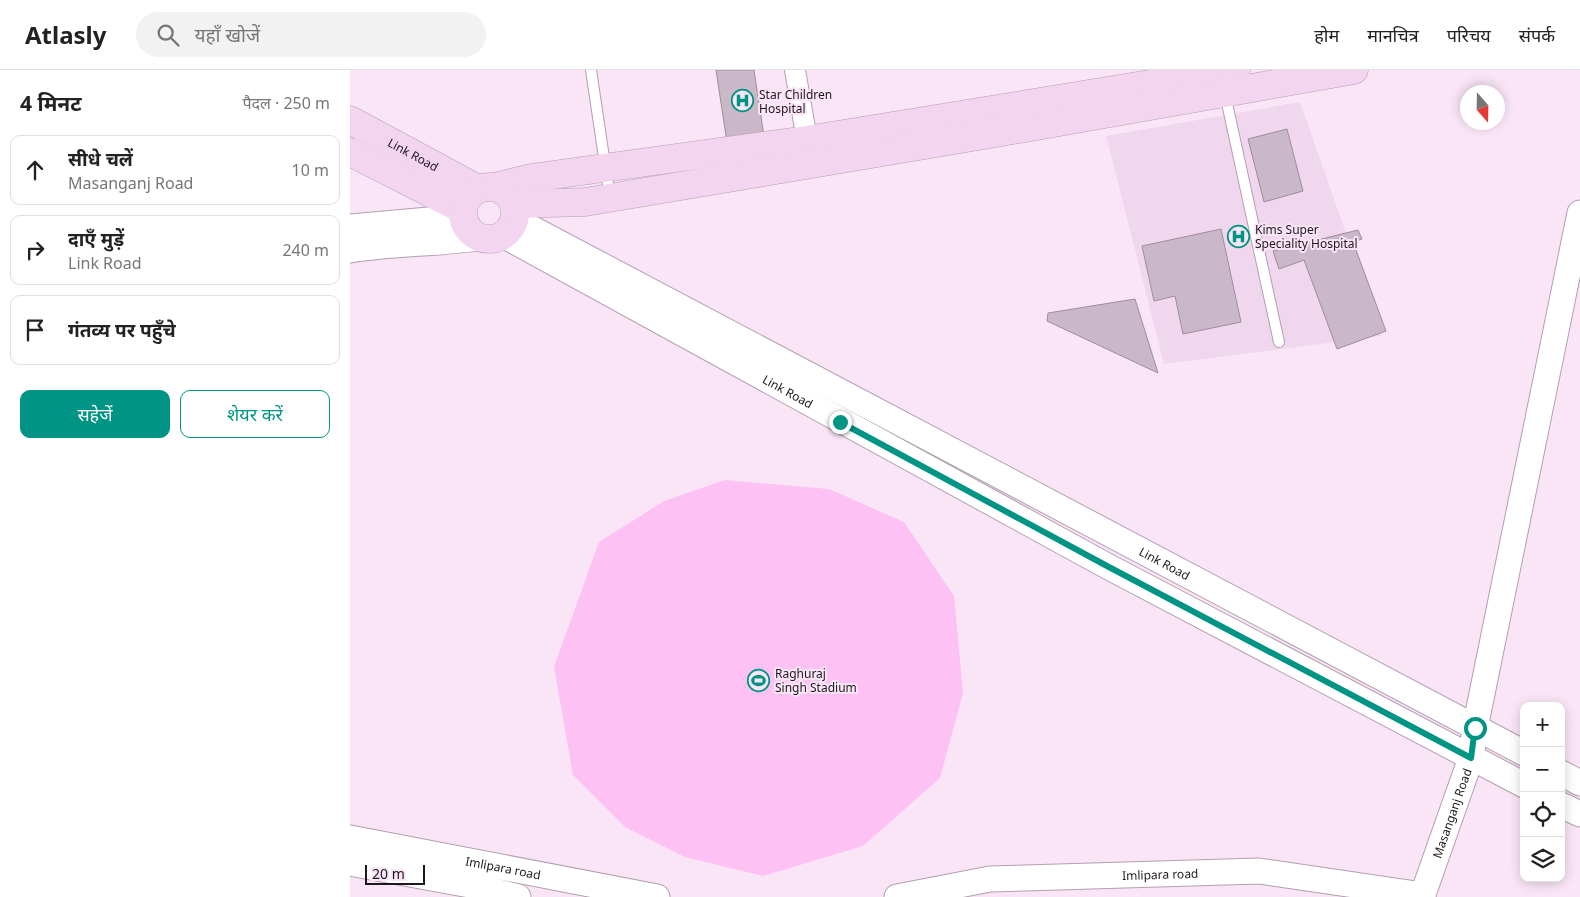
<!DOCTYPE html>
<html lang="hi">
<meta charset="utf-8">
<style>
:root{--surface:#fff;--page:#f2f2f2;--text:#222;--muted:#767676;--line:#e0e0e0;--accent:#009484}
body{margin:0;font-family:"Noto Sans","Noto Sans Devanagari",sans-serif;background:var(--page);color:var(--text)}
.controls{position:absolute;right:15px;bottom:15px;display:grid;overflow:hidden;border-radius:10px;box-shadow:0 2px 12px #0003}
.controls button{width:45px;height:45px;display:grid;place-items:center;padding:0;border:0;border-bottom:1px solid var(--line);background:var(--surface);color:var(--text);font:25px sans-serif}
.compass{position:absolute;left:1110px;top:15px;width:45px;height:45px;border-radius:50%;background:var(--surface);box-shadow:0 2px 12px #0003;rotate:160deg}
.scale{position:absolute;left:15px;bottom:12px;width:60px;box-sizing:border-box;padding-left:5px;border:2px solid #1f181e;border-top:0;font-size:14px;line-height:18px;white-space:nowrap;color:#1f181e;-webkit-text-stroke:4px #f9e5f6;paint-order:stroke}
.stop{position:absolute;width:15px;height:15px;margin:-11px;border:4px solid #009484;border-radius:50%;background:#fff}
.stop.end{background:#009484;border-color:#fff;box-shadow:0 1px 5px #0008}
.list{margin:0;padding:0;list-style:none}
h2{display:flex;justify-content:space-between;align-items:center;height:65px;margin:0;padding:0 20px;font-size:21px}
h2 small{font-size:16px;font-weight:400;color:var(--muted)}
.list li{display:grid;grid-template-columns:32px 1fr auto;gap:15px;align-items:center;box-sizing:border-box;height:70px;margin:0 10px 10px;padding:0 10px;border:1px solid var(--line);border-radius:10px}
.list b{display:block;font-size:19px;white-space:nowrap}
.list p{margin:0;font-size:16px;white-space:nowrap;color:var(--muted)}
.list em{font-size:16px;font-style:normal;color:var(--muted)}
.actions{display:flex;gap:10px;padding:15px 20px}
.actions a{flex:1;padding:11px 0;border:1px solid var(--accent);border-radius:10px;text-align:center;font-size:18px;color:var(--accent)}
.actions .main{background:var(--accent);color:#fff}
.icon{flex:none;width:28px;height:28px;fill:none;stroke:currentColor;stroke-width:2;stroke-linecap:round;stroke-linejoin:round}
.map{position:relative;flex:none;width:1230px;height:827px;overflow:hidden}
header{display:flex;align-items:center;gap:30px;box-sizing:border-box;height:70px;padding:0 25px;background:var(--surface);border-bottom:1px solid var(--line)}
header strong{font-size:24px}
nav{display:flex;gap:28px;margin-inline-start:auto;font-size:18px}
.search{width:350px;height:45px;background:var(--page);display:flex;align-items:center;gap:12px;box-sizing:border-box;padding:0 18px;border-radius:28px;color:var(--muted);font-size:19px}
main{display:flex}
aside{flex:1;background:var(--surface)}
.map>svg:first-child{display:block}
.built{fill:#f1d7ed}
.green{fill:#fdc1f4}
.building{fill:#cab7c7;stroke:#9f8c9b}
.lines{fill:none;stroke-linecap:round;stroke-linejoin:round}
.service-casing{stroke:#b29faf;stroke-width:12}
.minor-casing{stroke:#b29faf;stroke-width:22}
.tertiary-casing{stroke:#b29faf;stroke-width:27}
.secondary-casing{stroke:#b29faf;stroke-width:29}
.service{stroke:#fff;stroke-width:10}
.minor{stroke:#fff;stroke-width:20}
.tertiary{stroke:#fff;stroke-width:25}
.secondary{stroke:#f3d5ef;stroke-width:28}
.route{stroke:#009484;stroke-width:6}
.labels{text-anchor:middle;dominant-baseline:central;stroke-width:4;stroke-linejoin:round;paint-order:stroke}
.poi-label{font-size:12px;fill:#1f181e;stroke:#f9e5f6;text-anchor:start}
.street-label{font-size:12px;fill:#1f181e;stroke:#f9e5f6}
</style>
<header>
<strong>Atlasly</strong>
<div class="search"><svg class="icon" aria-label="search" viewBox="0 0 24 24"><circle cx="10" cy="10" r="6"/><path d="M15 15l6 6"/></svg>यहाँ खोजें</div>
<nav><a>होम</a><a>मानचित्र</a><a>परिचय</a><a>संपर्क</a></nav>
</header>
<main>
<aside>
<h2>4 मिनट<small>पैदल · 250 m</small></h2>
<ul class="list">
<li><svg class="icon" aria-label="ahead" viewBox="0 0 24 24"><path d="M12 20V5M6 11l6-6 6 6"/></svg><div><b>सीधे चलें</b><p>Masanganj Road</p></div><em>10 m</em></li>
<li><svg class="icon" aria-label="right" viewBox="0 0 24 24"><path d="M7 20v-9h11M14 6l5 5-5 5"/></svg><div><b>दाएँ मुड़ें</b><p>Link Road</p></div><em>240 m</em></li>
<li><svg class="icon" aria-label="arrive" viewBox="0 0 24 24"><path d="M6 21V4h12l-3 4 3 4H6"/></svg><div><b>गंतव्य पर पहुँचे</b></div></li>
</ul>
<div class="actions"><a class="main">सहेजें</a><a>शेयर करें</a></div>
</aside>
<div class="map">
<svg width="1230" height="827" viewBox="0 0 1230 827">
<rect width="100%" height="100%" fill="#f9e5f6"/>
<path class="built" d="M950,32l82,234 -218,28 -58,-228z"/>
<path class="green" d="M375,410l104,9 75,33 50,74 9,97 -23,85 -77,68 -100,30 -78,-19 -60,-30 -52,-52 -19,-108 45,-125 65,-41z"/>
<path class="building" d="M366,0h38l11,73 -37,6z
M937,59l16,62 -39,11 -16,-63z
M871,159l20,93 -58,12 -8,-38 -21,5 -12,-55z
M1008,160l4,9 -9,3 33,89 -49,18 -33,-89 -25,9 -6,-18z
M785,229l23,74 -111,-52 1,-8z"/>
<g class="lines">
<defs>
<path id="service" d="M241,0l19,128
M875,24l54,248"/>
<path id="minor" d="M445,0l12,70"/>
<g id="tertiary">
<path id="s1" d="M164,149l1010,534"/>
<path d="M0,157l112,-10"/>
<path id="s2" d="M153,165l604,331 417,219"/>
<path d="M0,180c43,-7 85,-6 128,-12"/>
<path d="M1211,703l19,10"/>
<path d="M1211,735l19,9"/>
<path id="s3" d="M0,768l307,59"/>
<path d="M0,793l120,22 48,12"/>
<path id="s4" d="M547,827l93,-18 269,-8 164,24"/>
<path id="s5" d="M1072,827l49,-139 4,-30 105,-515"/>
</g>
<g id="secondary">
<path id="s6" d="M0,50l128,69"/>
<path d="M0,82l112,57"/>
<circle cx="139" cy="143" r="26"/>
<path d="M145,117l36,-9 276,-38 429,-70"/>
<path d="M164,134l71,-2 405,-68 364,-64"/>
</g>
</defs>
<use href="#service" class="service-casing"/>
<use href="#minor" class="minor-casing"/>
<use href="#tertiary" class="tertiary-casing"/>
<use href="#secondary" class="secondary-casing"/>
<use href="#service" class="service"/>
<use href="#minor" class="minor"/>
<use href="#tertiary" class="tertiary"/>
<use href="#secondary" class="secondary"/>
</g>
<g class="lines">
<path class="route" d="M490,352l267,144 364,192 4,-30"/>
</g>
<defs>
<symbol id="hospital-ring" viewBox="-11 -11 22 22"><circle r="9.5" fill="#f9e5f6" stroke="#009484" stroke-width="1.5"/><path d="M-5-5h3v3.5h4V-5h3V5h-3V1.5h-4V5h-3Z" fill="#009484"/></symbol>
<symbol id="stadium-ring" viewBox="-11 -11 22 22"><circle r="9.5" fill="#f9e5f6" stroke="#009484" stroke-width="1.5"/><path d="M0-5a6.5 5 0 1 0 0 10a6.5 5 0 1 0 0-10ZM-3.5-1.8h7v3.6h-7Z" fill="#009484"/></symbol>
</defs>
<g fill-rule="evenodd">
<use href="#hospital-ring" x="380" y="18" width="25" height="25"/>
<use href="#hospital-ring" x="876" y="154" width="25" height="25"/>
<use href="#stadium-ring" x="396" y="598" width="25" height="25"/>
</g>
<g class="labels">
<g class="poi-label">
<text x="409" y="24">Star Children<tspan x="409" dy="14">Hospital</tspan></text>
<text x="905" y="159">Kims Super<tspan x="905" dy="14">Speciality Hospital</tspan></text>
<text x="425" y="603">Raghuraj<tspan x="425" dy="14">Singh Stadium</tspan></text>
</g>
<g class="street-label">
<text stroke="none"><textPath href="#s6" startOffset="72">Link Road</textPath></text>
<text stroke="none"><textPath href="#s2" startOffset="325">Link Road</textPath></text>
<text stroke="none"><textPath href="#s1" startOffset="736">Link Road</textPath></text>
<text stroke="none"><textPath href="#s5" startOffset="89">Masanganj Road</textPath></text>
<text stroke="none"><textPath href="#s3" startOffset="156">Imlipara road</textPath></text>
<text stroke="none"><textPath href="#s4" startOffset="265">Imlipara road</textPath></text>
</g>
</g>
</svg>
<div class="controls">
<button>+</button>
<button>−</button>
<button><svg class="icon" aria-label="locate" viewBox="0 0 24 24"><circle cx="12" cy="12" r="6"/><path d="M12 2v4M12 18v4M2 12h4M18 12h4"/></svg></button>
<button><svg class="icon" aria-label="layers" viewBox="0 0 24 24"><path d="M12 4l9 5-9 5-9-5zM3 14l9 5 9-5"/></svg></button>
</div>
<svg class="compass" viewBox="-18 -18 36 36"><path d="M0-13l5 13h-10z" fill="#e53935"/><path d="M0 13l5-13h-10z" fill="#767676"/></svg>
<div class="scale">20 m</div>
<div class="stop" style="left:1125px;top:658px"></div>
<div class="stop end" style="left:490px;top:352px"></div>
</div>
</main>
